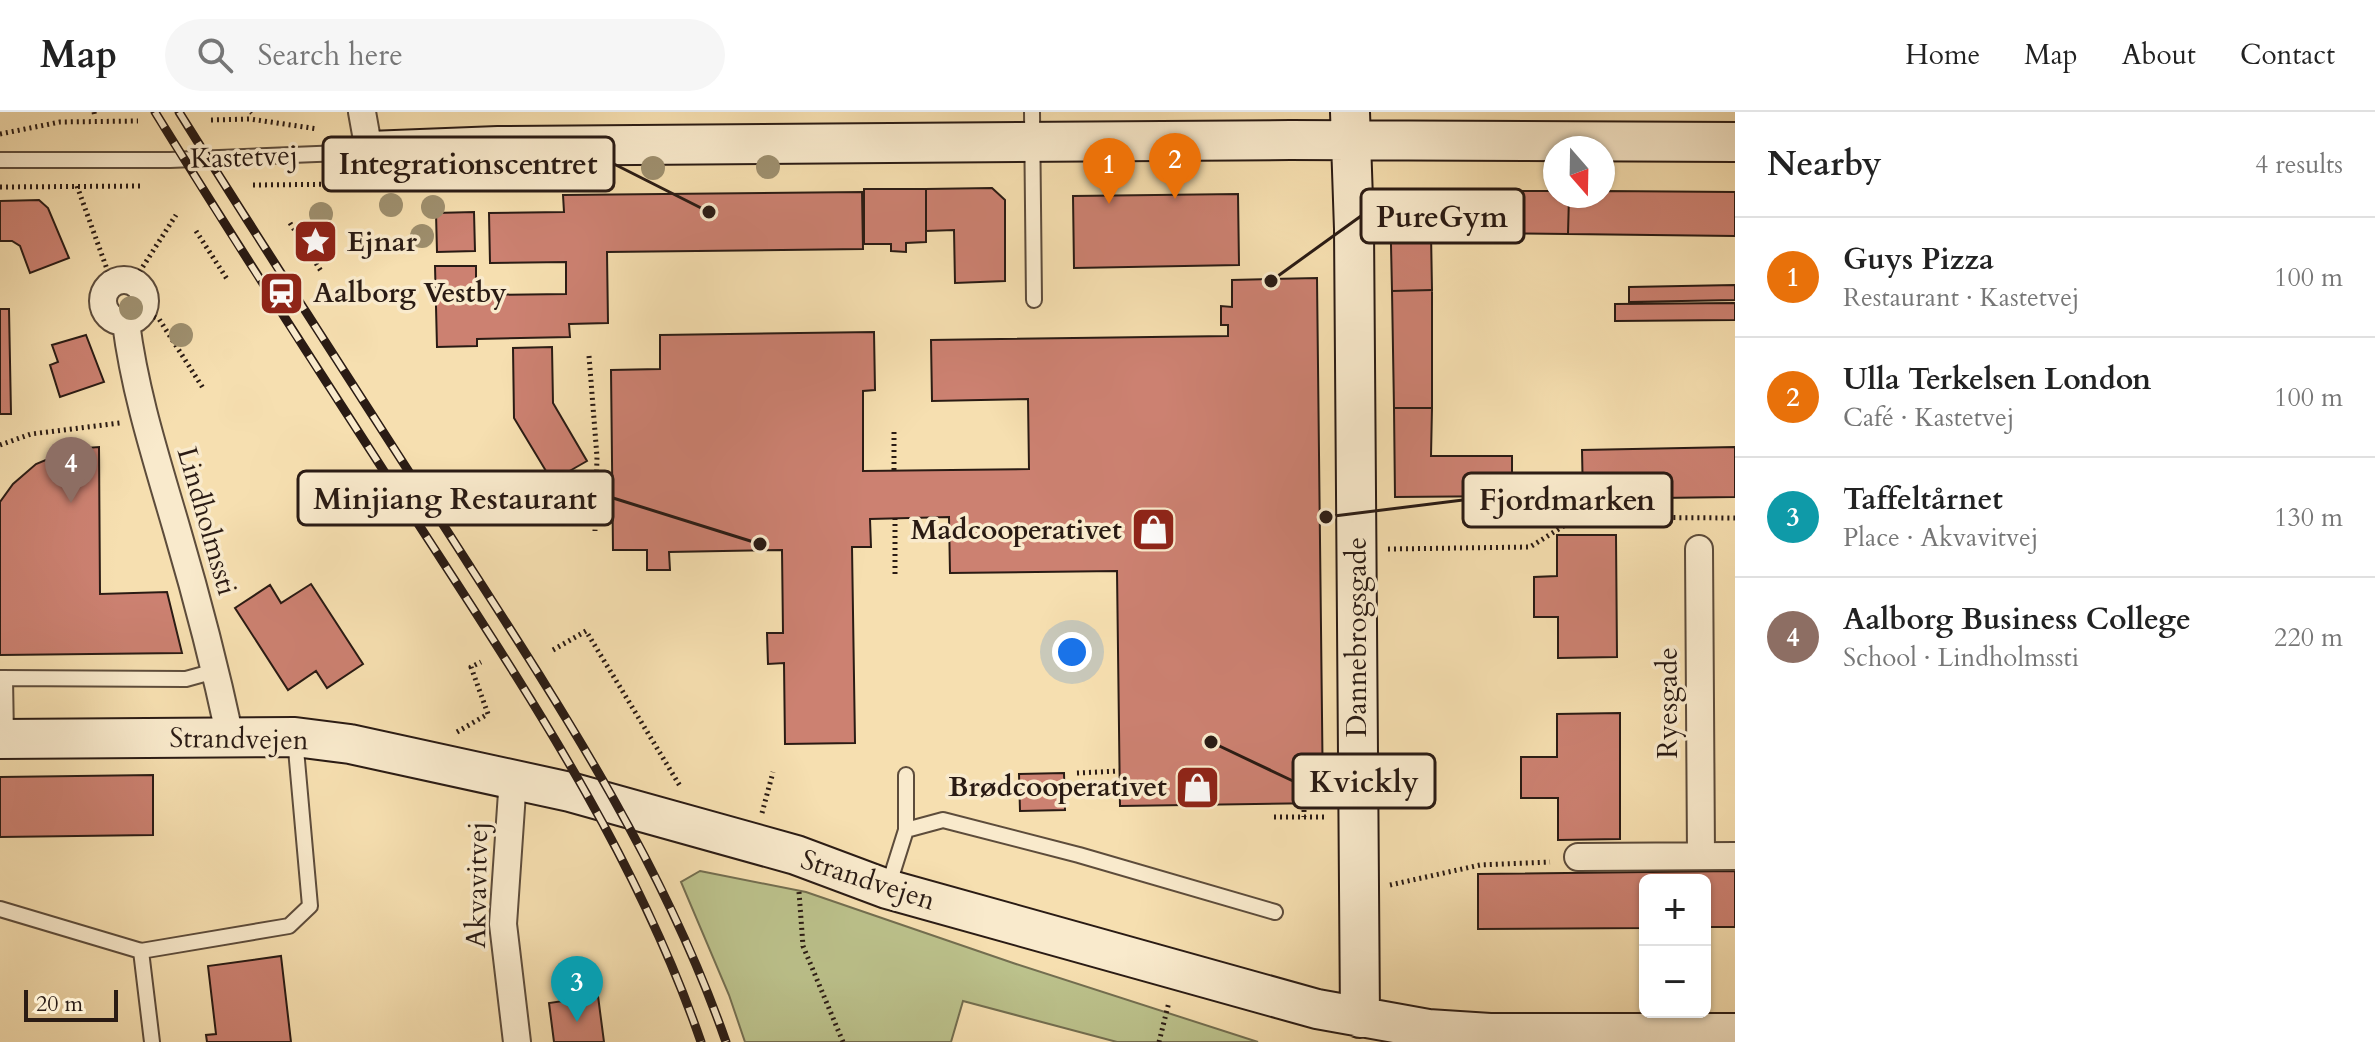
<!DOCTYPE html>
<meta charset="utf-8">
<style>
:root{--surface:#fff;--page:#f6f6f6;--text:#222;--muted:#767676;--line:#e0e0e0;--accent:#8f2418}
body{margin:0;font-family:Cardo,serif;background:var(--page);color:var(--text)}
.controls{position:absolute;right:24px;bottom:24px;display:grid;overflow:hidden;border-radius:12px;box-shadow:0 2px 6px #0004}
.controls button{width:72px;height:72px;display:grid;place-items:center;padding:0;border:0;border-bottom:2px solid var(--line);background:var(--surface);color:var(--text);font:40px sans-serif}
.compass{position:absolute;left:1543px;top:24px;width:72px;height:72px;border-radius:50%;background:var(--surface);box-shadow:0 2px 6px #0004;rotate:160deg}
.scale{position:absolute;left:24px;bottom:20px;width:94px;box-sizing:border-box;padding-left:8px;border:4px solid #2a1b14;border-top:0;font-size:22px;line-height:28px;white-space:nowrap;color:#2a1b14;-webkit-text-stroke:6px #f9eacc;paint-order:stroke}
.you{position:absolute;left:1072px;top:540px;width:28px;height:28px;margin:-20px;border:6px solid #fff;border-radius:50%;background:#1a73e8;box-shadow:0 0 0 12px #1a73e833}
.badge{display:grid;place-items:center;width:52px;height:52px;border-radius:50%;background:var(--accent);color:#fff;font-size:26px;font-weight:700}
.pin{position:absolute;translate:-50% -66px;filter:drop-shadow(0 2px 4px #0008)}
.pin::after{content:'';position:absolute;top:42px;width:28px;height:24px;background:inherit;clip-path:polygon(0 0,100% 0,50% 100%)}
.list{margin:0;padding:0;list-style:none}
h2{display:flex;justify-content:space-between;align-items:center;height:104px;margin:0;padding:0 32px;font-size:34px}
h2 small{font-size:26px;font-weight:400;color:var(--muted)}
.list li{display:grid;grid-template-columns:52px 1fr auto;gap:24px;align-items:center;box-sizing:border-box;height:120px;padding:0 32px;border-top:2px solid var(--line)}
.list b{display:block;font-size:30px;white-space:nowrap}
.list p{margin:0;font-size:26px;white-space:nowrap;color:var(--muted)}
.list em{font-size:26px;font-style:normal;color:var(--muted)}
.icon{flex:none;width:44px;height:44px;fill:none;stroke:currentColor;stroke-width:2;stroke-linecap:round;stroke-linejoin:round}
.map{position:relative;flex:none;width:1735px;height:930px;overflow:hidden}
header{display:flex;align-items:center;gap:48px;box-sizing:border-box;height:112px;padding:0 40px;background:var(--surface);border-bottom:2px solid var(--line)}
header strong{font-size:38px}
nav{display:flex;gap:44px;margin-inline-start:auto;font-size:28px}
.search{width:560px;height:72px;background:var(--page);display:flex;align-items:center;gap:20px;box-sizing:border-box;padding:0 28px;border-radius:44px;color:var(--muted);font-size:30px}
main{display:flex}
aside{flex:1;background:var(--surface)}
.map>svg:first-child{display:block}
.green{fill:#bcc28c;stroke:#736e50;stroke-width:2}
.building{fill:#cc8171;stroke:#2a1b14;stroke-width:2}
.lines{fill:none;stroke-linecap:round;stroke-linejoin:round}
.lane-casing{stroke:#5d4c3b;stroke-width:18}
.street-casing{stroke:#5d4c3b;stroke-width:30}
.secondary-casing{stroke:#2a1b14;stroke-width:42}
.path{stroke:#2a1b14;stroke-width:5;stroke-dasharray:2 4;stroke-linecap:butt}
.lane{stroke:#f9eacc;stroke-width:14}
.street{stroke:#f9eacc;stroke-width:26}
.secondary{stroke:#f9eacc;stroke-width:38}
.rail-casing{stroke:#2a1b14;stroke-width:9}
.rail{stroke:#f9eacc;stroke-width:6;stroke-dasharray:18;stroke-linecap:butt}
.tree{fill:#9e8f6e}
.labels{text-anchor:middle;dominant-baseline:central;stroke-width:7;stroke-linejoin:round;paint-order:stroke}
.street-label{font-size:28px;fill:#2a1b14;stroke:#f9eacc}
.poi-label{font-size:28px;font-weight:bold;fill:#2a1b14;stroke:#f9eacc;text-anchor:start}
.leader{fill:none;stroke:#2a1b14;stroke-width:3}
.callout-dot{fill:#2a1b14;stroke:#f9eacc;stroke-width:3}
.callout{fill:#f9eacc;stroke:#2a1b14;stroke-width:3}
.callout-label{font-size:30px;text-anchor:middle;font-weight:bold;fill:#2a1b14}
</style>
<header>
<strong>Map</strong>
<div class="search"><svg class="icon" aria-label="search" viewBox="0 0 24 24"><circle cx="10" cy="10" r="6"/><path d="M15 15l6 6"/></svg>Search here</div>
<nav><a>Home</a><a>Map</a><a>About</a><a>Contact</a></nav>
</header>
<main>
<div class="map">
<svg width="1735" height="930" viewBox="0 0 1735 930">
<rect width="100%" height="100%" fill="#f6dfb0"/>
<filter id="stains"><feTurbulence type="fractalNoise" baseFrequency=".0025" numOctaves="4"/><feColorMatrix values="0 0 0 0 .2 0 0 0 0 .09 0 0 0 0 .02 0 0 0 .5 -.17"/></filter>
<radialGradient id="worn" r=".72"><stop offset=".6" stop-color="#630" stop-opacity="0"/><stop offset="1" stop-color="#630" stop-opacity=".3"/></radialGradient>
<path class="green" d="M700,759l106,21 210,72 242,78h-141l-154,-41 -12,41h-206l-16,-47 -48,-113z"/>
<path class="building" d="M992,76l13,12v81l-50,2 -1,-53 -28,1v-42z
M864,77h62v53l-20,1v9l-15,-1v-7h-27z
M1397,78l82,1v42h-48l1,57 -40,1 -2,-92z
M1479,79h76v5h14l-1,38 -89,-1z
M1603,79l132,1v44l-167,-2 1,-38h34z
M862,80l1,57 -256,3 1,71 -39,1 1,13 -93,2v7l-40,1 -2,-81h41v29l90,-1v-32l-76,1 -1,-50 75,-1 -1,-17z
M1238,82l1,71 -165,3 -1,-72z
M39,88l9,8 21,50 -39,15 -10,-27 -8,-5h-12v-40z
M474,100l1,39 -38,1 -1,-39z
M1317,166l6,525 -203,3 -3,-235 -167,2 -1,-56 -79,2 1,28h-19l3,196 -70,1 -1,-81 -16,1 -1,-31h16l-1,-83 -113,2 1,18h-23v-20h-34l-2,-180 49,-1v-34l214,-3 1,58 -12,1v80l166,-2 -1,-70 -96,2 -1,-61 297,-4v-11h-7v-19l11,1v-27z
M1735,173v15l-106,2v-15z
M1432,178v118h-38l-2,-117z
M1735,191v17l-120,1v-17z
M0,197h9l2,105h-11z
M86,223l18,47 -44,15 -10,-32 8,-3 -6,-17z
M552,235l1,56 34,58 -35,20 -38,-63 -1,-70z
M1394,296h38l-1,48h81v40l-117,1z
M99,335l1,147 67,-2 15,61 -182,2v-153l13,-18 23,-20 36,-15z
M1735,335v50l-152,2 -1,-49z
M1557,423h59l1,122 -59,1v-41h-24v-40l23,-1z
M311,472l52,80 -36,24 -11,-17 -28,19 -53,-82 35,-23 11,18z
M1620,601v126l-62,1v-42h-37v-41h36v-43z
M1064,661l1,37 -45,1 -1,-37z
M153,663v60l-153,2v-60z
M1735,759v56h-30v-47h-60v48l-167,1v-55z
M281,844l10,86h-84l-1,-7 10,-1 -8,-68z
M598,884l6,46h-50l-5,-39z"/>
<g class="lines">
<defs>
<path id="lane" d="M1032,0l2,188
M0,48h170l197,-8
M0,566l186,1 29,-8
M5,566l1,60
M906,718l37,-10 136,35 196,57
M888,775l18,-57v-55
M0,797l141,42 148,-25 21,-20 -15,-168
M141,839l11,91"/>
<path id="street" d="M362,0l7,39
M103 189a21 21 0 1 1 42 0a21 21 0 1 1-42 0Z
M126,211c9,71 31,138 51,207 20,68 38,137 53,207
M1699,437l2,307
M513,666l-10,146 14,118
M1578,745l157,-1"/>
<path id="secondary" d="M1350,0l4,117 6,789
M369,39l129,-5 792,-6 445,2
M0,627l295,-2 55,7 220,48 226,63 91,34 430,120 111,20 62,4h245"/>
</defs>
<use href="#lane" class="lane-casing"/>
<use href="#street" class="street-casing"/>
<use href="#secondary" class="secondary-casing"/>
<path class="path" d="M94,0l1,5
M251,0l1,1
M211,8l39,-1 68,10
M0,22l60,-12 78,-1
M253,73l102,-1
M77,74l35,97
M0,75l144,-1
M290,111l31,48
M196,119l31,48
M133,170l43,-67
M154,205l5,2 44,69
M589,244l8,101 -2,74
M894,320v39
M0,333l31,-11 89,-11
M895,406v59
M1388,437l142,-2 48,-30 157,1
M553,538l33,-19 94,155
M457,620l31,-18 -17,-47 10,-5
M1077,661l43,-2
M1304,692v13
M762,701l11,-41
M1274,705h51
M1390,773l90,-20 70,-3
M799,780l4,54 40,96
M1159,930l10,-40"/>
<use href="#lane" class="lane"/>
<use href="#street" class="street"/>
<use href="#secondary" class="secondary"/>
<defs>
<path id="rail" d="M155,0c93,151 190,299 286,447 100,154 200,309 260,483
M179,0c95,152 193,302 290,453 98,152 197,305 257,477"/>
</defs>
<use href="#rail" class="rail-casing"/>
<use href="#rail" class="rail"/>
</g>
<g class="tree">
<circle cx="768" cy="55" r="12"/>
<circle cx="653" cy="56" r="12"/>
<circle cx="391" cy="93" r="12"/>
<circle cx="433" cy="95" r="12"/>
<circle cx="321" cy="102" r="12"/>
<circle cx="422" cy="124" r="12"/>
<circle cx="131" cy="196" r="12"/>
<circle cx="181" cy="223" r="12"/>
</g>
<defs>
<symbol id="sight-square" viewBox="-11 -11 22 22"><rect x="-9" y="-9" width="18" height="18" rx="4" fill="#8f2418" stroke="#f9eacc"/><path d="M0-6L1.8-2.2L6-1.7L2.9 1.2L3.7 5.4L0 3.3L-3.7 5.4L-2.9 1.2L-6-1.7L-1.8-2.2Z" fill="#fff"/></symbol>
<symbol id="station-square" viewBox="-11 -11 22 22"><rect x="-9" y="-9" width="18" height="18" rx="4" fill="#8f2418" stroke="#f9eacc"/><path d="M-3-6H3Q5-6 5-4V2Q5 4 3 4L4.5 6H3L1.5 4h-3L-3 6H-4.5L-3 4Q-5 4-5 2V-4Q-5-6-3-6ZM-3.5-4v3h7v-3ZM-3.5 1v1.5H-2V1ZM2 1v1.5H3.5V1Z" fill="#fff"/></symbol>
<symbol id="shop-square" viewBox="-11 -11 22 22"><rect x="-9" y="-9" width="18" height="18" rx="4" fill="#8f2418" stroke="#f9eacc"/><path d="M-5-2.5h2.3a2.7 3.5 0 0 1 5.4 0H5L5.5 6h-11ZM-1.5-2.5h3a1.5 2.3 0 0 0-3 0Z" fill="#fff"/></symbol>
</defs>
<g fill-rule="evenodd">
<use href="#sight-square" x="290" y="104" width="51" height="51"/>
<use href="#station-square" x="256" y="156" width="51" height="51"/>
<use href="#shop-square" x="1128" y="392" width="51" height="51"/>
<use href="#shop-square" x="1172" y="650" width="51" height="51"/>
</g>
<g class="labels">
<g class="street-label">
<text transform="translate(244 45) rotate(-2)">Kastetvej</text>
<text transform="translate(207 409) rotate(74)">Lindholmssti</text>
<text transform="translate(1357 525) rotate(-90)">Dannebrogsgade</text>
<text transform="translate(1668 591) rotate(-90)">Ryesgade</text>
<text transform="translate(239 627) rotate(1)">Strandvejen</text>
<text transform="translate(868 768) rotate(18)">Strandvejen</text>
<text transform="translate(477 773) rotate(-89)">Akvavitvej</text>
</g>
<g class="poi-label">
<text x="347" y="130">Ejnar</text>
<text x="313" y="181">Aalborg Vestby</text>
<text x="1122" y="418" text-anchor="end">Madcooperativet</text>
<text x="1167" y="675" text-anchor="end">Brødcooperativet</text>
</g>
</g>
<path class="leader" d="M709 100L614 52M1271 169L1361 104M760 432L613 386M1326 405L1463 388M1211 630L1293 669"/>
<g class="callout-dot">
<circle cx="709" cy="100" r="8"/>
<circle cx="1271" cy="169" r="8"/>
<circle cx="760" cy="432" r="8"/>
<circle cx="1326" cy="405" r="8"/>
<circle cx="1211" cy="630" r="8"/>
</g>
<g class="callout">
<rect x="323" y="25" width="291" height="54" rx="8"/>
<rect x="1361" y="77" width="163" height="54" rx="8"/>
<rect x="298" y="359" width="315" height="54" rx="8"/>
<rect x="1463" y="361" width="209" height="54" rx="8"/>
<rect x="1293" y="642" width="142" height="54" rx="8"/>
</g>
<g class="callout-label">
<text x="468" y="62">Integrationscentret</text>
<text x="1442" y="115">PureGym</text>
<text x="455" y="397">Minjiang Restaurant</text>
<text x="1567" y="398">Fjordmarken</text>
<text x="1364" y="680">Kvickly</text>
</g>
<rect width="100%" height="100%" filter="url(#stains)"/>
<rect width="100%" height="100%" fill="url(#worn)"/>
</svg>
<div class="controls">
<button>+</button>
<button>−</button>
</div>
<svg class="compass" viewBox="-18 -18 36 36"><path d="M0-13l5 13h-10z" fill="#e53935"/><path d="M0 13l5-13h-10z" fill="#767676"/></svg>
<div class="scale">20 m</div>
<div class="you"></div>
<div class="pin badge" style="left:1109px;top:92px;background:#e8710a">1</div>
<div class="pin badge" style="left:1175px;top:87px;background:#e8710a">2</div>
<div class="pin badge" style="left:577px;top:910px;background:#0f9aa8">3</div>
<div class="pin badge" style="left:71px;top:391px;background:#8d6e63">4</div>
</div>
<aside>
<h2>Nearby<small>4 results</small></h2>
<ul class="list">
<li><span class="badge" style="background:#e8710a">1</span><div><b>Guys Pizza</b><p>Restaurant · Kastetvej</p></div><em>100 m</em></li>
<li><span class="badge" style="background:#e8710a">2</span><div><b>Ulla Terkelsen London</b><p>Café · Kastetvej</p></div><em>100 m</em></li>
<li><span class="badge" style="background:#0f9aa8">3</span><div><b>Taffeltårnet</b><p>Place · Akvavitvej</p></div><em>130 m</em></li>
<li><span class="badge" style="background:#8d6e63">4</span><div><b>Aalborg Business College</b><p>School · Lindholmssti</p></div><em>220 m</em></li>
</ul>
</aside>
</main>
